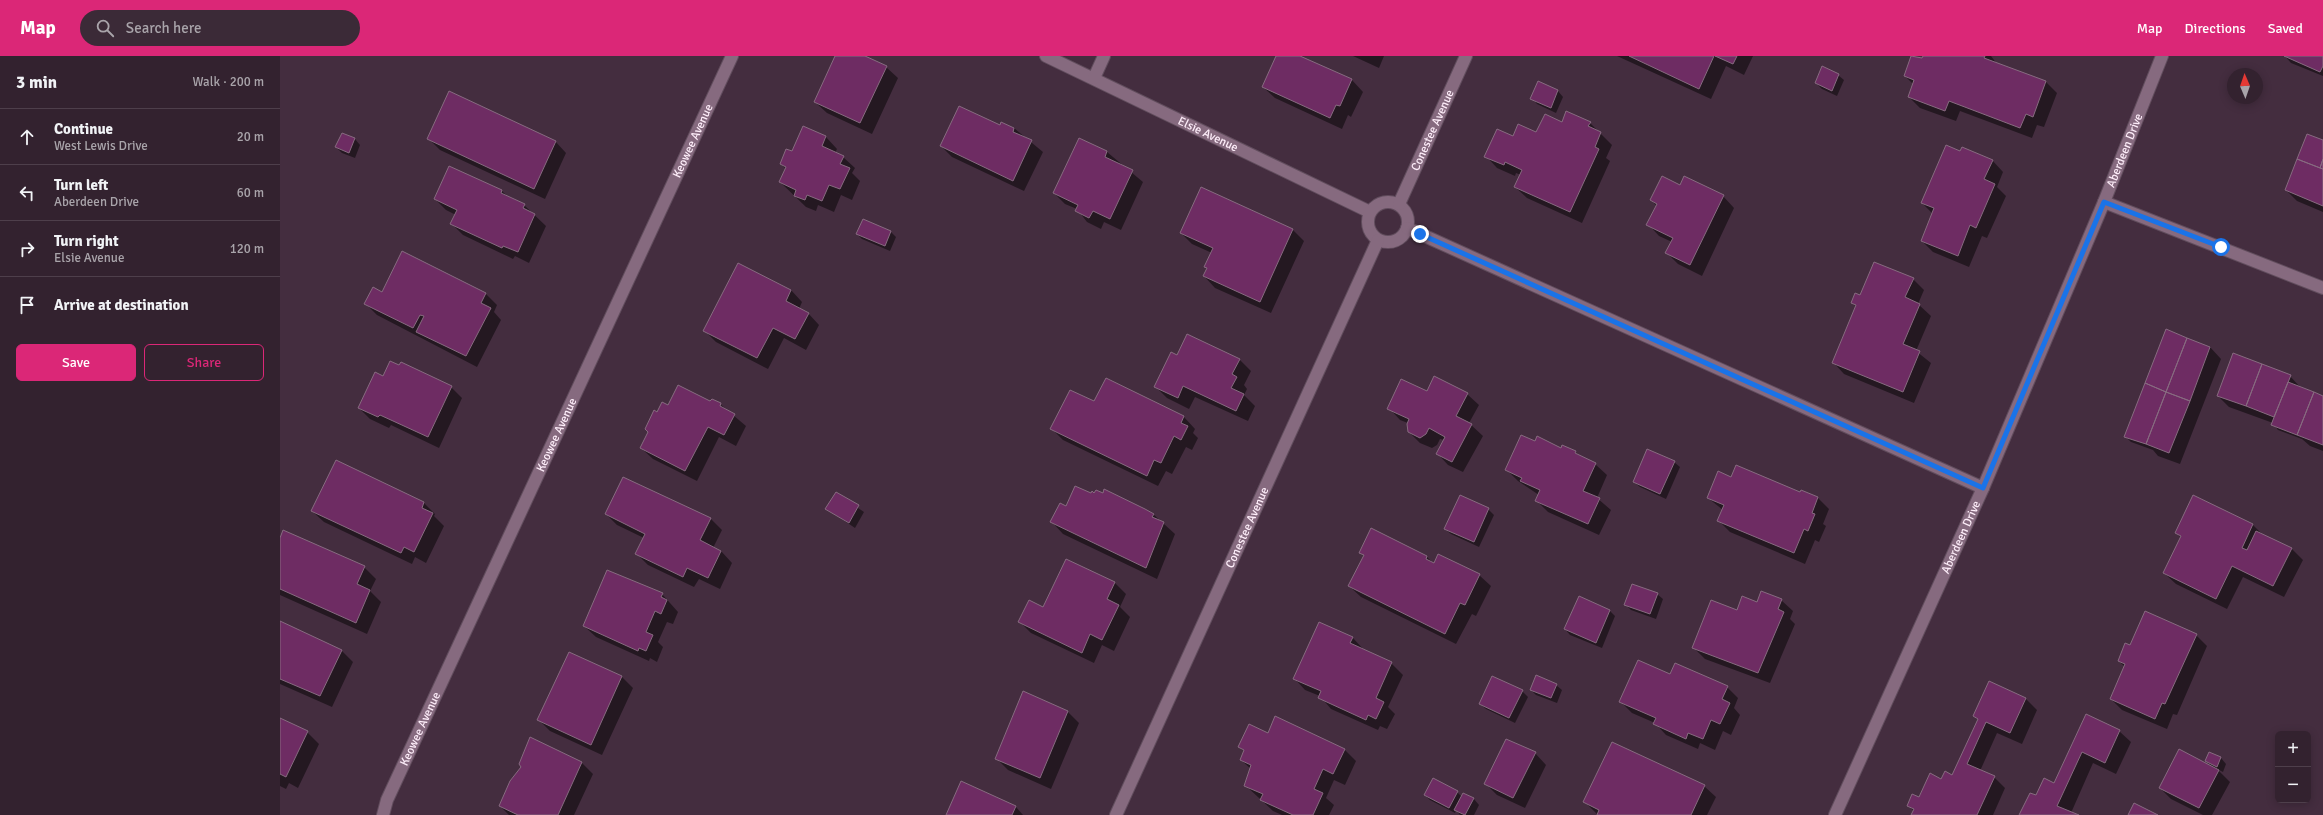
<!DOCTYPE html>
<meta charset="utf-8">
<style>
:root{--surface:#33222f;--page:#3b2a37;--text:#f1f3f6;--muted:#a9a4aa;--line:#4e3f4b;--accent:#db2777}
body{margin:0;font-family:Signika,sans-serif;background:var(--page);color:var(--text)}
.controls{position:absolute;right:12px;bottom:12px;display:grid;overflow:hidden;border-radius:6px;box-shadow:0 2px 10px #0003}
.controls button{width:36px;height:36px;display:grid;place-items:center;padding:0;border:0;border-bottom:1px solid var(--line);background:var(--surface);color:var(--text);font:20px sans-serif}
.compass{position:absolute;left:1947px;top:12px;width:36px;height:36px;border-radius:50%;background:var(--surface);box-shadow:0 2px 10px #0003;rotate:358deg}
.stop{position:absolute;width:12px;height:12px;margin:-9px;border:3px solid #1a73e8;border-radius:50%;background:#fff}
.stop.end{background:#1a73e8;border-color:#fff;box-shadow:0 1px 4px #0008}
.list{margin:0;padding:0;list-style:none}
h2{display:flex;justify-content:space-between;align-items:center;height:52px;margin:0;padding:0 16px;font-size:17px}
h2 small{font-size:13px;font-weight:400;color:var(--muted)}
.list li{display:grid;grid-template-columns:26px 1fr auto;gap:12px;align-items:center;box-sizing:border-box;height:56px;padding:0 16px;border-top:1px solid var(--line)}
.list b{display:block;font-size:15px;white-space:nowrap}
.list p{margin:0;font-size:13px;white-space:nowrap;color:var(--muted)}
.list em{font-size:13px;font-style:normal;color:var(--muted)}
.actions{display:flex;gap:8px;padding:12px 16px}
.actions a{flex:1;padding:9px 0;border:1px solid var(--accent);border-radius:6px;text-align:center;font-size:14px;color:var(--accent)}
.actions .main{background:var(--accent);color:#fff}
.icon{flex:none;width:22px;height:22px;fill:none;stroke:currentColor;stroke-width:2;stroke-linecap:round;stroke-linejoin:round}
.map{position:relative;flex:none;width:2043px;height:759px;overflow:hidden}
header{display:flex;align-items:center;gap:24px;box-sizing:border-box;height:56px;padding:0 20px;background:var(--accent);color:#fff}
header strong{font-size:19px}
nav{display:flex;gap:22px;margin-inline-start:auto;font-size:14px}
.search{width:280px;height:36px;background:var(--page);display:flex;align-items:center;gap:10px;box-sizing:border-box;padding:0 14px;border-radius:22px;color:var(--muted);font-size:15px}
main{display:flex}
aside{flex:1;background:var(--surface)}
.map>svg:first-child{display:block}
.shadow{fill:#0007}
.building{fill:#6e2c63;stroke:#876b80}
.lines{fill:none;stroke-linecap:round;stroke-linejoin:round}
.minor-casing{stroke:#614d5d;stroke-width:14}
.minor{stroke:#866a7f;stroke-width:12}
.route{stroke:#1a73e8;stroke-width:5}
.labels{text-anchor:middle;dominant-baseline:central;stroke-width:4;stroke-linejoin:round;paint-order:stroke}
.street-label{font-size:12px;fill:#feeefa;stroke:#3a2335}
</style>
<header>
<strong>Map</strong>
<div class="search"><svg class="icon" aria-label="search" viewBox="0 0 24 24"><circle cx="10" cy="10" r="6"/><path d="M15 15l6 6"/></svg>Search here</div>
<nav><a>Map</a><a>Directions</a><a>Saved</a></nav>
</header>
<main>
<aside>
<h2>3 min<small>Walk · 200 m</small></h2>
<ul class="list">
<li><svg class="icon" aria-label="ahead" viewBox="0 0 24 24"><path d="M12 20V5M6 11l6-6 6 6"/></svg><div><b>Continue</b><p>West Lewis Drive</p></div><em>20 m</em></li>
<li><svg class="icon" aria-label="left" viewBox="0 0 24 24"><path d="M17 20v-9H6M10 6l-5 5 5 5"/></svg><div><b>Turn left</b><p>Aberdeen Drive</p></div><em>60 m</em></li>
<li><svg class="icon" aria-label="right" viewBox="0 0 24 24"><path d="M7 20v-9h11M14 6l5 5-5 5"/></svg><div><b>Turn right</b><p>Elsie Avenue</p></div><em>120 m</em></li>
<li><svg class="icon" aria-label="arrive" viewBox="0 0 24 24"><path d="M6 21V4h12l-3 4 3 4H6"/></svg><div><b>Arrive at destination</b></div></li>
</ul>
<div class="actions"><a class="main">Save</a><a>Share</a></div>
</aside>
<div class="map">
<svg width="2043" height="759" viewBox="0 0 2043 759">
<rect width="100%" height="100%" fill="#442d3f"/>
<path class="shadow" d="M556,0h27l23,11 12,11 -26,56 -45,-21 -12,-11z
M997,0h21l54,24 11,12 -12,25 -3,-2 -6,14 -67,-31 -12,-11z
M1073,0h31l-5,12z
M1337,0h136l-9,19 -18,-9 -15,33z
M1632,0l10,4 2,-4h67l6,8 49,18 11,11 -13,34 -7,-2 -5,13 -72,-27 -4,10 -36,-13 -11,-11 5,-12 -9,-9z
M2005,0h38v20l-32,-13z
M1558,19l6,5 -7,16 -15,-7 -6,-6z
M1278,35l5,6 -7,16 -19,-9 -5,-6z
M1310,67l22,22 -6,13 4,3 -28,62 -55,-25 -12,-11 6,-12 -5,-2 -1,3 -18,-8 -11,-12 28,-19z
M720,70l14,2 29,24 -19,39 -72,-34 -11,-11z
M524,72l22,9 11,12 -2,4 8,4 12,11 -3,5 8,8 -8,19 -11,-5 -7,17 -16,-7 -2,6 -10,-4 -26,-25 6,-13 -5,-5 11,-11z
M62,78l13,5 5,6 -5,13 -13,-5 -6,-6z
M149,83l126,2 11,12 -21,46 -105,-49z
M799,83l28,13 36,30 -22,48 -17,-8 -3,7 -14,-7 -10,-13 -12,-5 -11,-11z
M2043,85v71l-26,-11 -11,-11z
M1681,96l31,8 11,12 -6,15 9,9 -19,42 -5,-2 -13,31 -36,-15 -11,-11 11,-27 -11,-11z
M1400,130l43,10 11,12 -32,68 -24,-12 -11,-11 5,-11 -13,-6 -11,-12 9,-18 -6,-6z
M921,133l92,41 11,11 -33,72 -56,-25 -11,-12 8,-23 -20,-9 -11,-11z
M222,135l7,7 15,7 22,21 -17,37 -14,-7 -2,3 -50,-24 -11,-11 4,-9 -10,-5 -11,-11z
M611,176l5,5 -6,14 -28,-12 -5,-5z
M122,197l84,41 11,11 -3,7 7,8 -24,47 -100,-52 -11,-11 16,-11z
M1633,223l11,11 -6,14 13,12 -15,35 15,12 -17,40 -70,-29 -11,-12 23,-55 -4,-5 8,-6z
M511,234l11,12 -3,7 9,4 11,12 -13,25 -22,-12 -16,31 -52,-27 -11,-11z
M1930,291l11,12 -41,105 -22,-8 -5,-6 -22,-8 -6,-6z
M897,300l62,3 12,12 -7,14 3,4 -3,6 11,11 -7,15 -53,-24 -6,12 -22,-11 -11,-11z
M2010,320l11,12 22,9v54l-13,-5 -8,-7 -24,-9 -5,-7 -44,-16 -11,-11z
M103,321l68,10 11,11 -23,50 -48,-23 -2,3 -19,-9 -11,-11z
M826,324l78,37 11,12 -2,4 5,5 -6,12 -6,-3 -14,27 -6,-3 -8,15 -95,-46 -11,-11 43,-27z
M1147,337l40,1 12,11 -10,18 14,13 -20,36 -15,-7 -11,-12 7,-13 -4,-1 -3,6 -5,3 -12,-5 -11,-11 -1,-9 -8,-3 -11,-12z
M431,346l9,2 26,22 -10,20 -17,-9 -22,44 -44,-22 -12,-11 17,-35 10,-7z
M1282,393l13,3 6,5 14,7 12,11 -10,23 14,12 -12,25 -51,-23 -11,-11 2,-6 -21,-14 -11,-11z
M56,405l88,42 11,11 -1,2 10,10 -18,37 -11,-6 -3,7 -88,-42 -12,-11z
M1394,406l6,5 -14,32 -26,-12 -6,-5z
M343,422l88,41 11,11 -9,18 8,3 11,12 -12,26 -21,-10 -5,8 -46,-22 -12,-12 8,-15 -27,-13 -11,-11z
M556,437l28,19 -9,16 -28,-19z
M1520,437l18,5 11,11 -6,15 3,2 -7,16 -4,-2 -10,24 -75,-32 -11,-11 4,-11 -15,-12z
M812,438l61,20 22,20 -18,45 -94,-45 -11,-12 14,-14z
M1914,440l59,29 10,10 28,13 12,12 -19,37 -41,-20 -16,32 -51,-25 -12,-11 17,-35 -5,-6z
M1208,453l6,6 -15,32 -28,-13 -6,-5z
M0,484l84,27 12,12 -6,12 11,11 -14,32 -87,-39z
M1080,496l67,5 6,6 46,12 12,11 -15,30 -4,-2 -16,30 -95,-47 -12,-11 15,-30z
M786,504l49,23 11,11 -6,13 10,10 -16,34 -12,-6 -8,18 -63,-30 -11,-11 23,-14z
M382,538l16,18 -5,12 -6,-2 -9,20 5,5 -6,15 -7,-4 -1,3 -53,-24 -12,-11z
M1377,538l6,5 -7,20 -25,-9 -5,-5z
M1299,541l31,14 5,5 -13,32 -32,-13 -5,-6z
M1501,544l12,11 -3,8 5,5 -25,59 -65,-24 -11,-11 43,-37 21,-8z
M0,566l62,29 11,11 -21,45 -52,-23z
M1040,567l33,15 11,12 27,13 12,12 -15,32 7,7 -8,15 -7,-3 -2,4 -47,-21 -11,-13 -15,-6 -11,-12z
M1916,579l11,11 -30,69 -4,-1 -6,15 -45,-19 -11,-11 14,-32 -6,-6 12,-14z
M289,597l53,24 11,11 -31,67 -52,-24 -11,-11z
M1391,619l56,12 11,11 -4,10 6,7 -9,20 -8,-4 -8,19 -15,-7 -2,6 -32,-14 -11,-12 -23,-10 -11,-11z
M1276,629l6,5 -5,13 -21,-8 -5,-5z
M1242,635l6,6 -13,26 -29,-14 -6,-5z
M1746,643l11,11 -15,34 -25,-11 -17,38 14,6 11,11 -12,27h-81l2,-4 -6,-6 34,-25 11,-4 25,-56 -4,-4z
M787,655l12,12 -28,66 -43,-19 -12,-12z
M1806,659l33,16 12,11 -15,32 -23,-11 -22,50 5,2h-55l15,-19 18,-12z
M0,663l27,13 12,12 -21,44 -9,-5 -3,6 -6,-3z
M988,678l77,16 11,11 -11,24 -11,-5 -8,18 8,7 -5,10h-47l-9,-4 -28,-26 6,-16 -10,-9 4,-8 -6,-5z
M1255,697l11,12 -21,43 -28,-13 -12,-12z
M1930,697l11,5 5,6 -3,8 -6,-3 13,13 -18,33h-9l-32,-16 -11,-11 52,-21 -6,-6z
M302,707l11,11 -19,41h-65l-9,-9z
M682,726l54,25 7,8h-76z
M1424,730l12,11 -9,18h-109l-13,-13z
M1177,736l5,5 1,-3 11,5 5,6 -5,10h-14l-4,-5 -1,3 -25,-13 -5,-5z"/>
<path class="building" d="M555,0h30l22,10 -27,57 -46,-21z
M996,0h24l52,23 -12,27 -4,-1 -6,13 -68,-31z
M1349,0h85l-15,33z
M1435,0h22l-4,8z
M1631,0l11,2 1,-2h62l-1,2 62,23 -13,36 -7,-3 -6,14 -71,-27 -4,10 -37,-14 6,-17 -10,-4z
M2004,0h39v10l-3,6z
M1542,10l17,8 -7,17 -17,-8z
M1258,25l20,9 -7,18 -21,-9z
M169,35l107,50 -22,48 -107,-50z
M679,50l41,19 1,-3 13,6 -1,4 19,8 -19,41 -73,-35z
M1286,55l25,11 -3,4 13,6 -6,15 4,2 -29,63 -56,-25 8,-17 -17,-8 -1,3 -20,-8 13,-28 16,7 5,-12 18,8 9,-18 17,8z
M523,70l23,10 -4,10 22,10 -4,8 10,4 -10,21 -11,-4 -7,16 -15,-6 -2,5 -11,-4 2,-6 -17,-8 7,-15 -6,-3 6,-15 6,2z
M62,77l13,5 -6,15 -14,-6z
M2027,78l16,6v19l-3,9 -23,-9z
M799,82l28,13 -2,6 28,13 -23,49 -17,-8 -4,7 -14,-7 3,-6 -25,-12z
M1666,89l14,6 2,-4 31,13 -9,19 11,5 -19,44 -6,-3 -12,31 -37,-15 13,-33 -13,-5z
M2017,103l26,10v37l-38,-16z
M2043,103v10l-3,-1z
M169,110l53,24 -1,3 24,11 -2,4 12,6 -17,38 -15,-6 -1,2 -52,-24 7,-14 -23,-11z
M1382,120l18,9 4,-9 40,19 -34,70 -25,-12 8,-15 -27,-13 11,-21 -7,-4z
M921,131l92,42 -33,73 -57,-26 4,-8 -3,-1 9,-19 -33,-15z
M583,163l28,12 -6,15 -29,-12z
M122,195l84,42 -5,10 10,5 -25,48 -50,-24 8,-16 -4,-1 -7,13 -49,-24 9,-17 9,5z
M1594,206l40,16 -9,19 15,7 -17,40 17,7 -17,41 -71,-29 24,-58 -5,-2 4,-10 5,2z
M458,207l53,27 -5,11 23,12 -14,26 -22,-11 -16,30 -54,-27z
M1886,273l21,9 -21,54 -21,-9z
M907,278l53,25 -8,15 5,3 -6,11 13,6 -8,17 -53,-25 -5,12 -24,-11 17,-35 6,3z
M1907,282l23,9 -20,54 -24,-9z
M1953,297l29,11 -16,42 -29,-10z
M110,305l9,4 2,-3 51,24 -24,51 -48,-22 -2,2 -20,-9 17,-36 8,4z
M1982,308l29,11 -17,42 -28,-11z
M1154,320l34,17 -12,23 16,8 -20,38 -16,-8 9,-17 -16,-9 -3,6 -6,4 -12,-6 -1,-8 2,-5 -22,-10 14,-30 26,12z
M826,322l78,38 -3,7 7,3 -7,14 -7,-4 -13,27 -7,-3 -7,16 -97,-47 20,-39 24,11z
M2008,326l26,10 -17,43 -26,-10z
M1865,327l21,9 -20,52 -22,-7z
M398,329l32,16 2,-2 9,4 -1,3 15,8 -11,21 -16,-8 -23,44 -45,-23 8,-16 -3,-3 9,-19 3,2 5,-10 6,3z
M1886,336l24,9 -21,52 -23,-9z
M2034,336l9,4v49l-26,-10z
M1241,379l14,6 2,-5 24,12 1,-3 14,6 -1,2 21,10 -13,28 17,7 -12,26 -53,-23 5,-11 -20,-9 2,-3 -17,-8z
M1367,393l28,12 -15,33 -27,-12z
M56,404l88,42 -2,6 11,5 -19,39 -10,-5 -3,6 -90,-42z
M1456,409l64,27 1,-2 17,7 -6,16 3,1 -7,17 -4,-2 -10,24 -77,-32 7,-16 -17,-7 11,-27 13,6z
M343,421l88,41 -11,22 21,11 -13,27 -21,-10 -4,9 -48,-23 10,-20 -40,-20z
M795,430l16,7 1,-2 2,2 2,-3 7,3 1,-4 41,20 9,5 -2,3 12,5 -18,46 -96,-46 10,-19 6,3z
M556,436l23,13 -10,18 -24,-14z
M1180,439l29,13 -15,34 -30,-13z
M1913,439l60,29 -11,24 5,2 9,-19 36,17 -19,38 -41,-20 -16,33 -53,-26 18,-37 -6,-3z
M1091,472l56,28 -1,3 8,4 4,-9 42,20 -15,31 -5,-2 -15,31 -97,-48 16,-31 -5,-2z
M3,474l82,36 -8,18 13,6 -14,33 -76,-34v-51z
M786,503l49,23 -8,17 12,6 -17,35 -12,-6 -8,19 -64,-31 11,-22 14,7z
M327,514l56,23 -2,4 6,3 -6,14 -6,-3 -9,21 7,3 -7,16 -7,-3 -1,3 -55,-25z
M1352,528l26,9 -8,21 -26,-9z
M1481,535l21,8 -4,10 6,3 -26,61 -66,-25 19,-48 26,10 5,-14 15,6z
M1299,540l31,14 -14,33 -32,-14z
M1865,555l52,23 -32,70 -3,-1 -7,16 -45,-20 15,-35 -7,-3 7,-18 5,2z
M0,565l62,29 -22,46 -40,-17z
M1039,566l34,15 -3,6 42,19 -16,36 8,4 -8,17 -8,-4 -2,5 -48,-22 3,-7 -28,-12z
M289,596l53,24 -31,69 -54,-25z
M1358,604l32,14 5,-11 53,23 -6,13 8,4 -10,21 -9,-4 -8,19 -15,-6 -2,6 -33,-15 3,-6 -37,-16z
M1256,619l21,9 -6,14 -21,-8z
M1212,620l31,14 -14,28 -30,-14z
M1709,625l37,17 -16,35 -24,-11 -19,42 28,12 -18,39h-66l3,-6 -7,-3 5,-12 7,3 11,-24 11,6 4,-8 7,4 26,-56 -5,-3z
M743,635l45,20 -28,67 -45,-19z
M1806,658l34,16 -15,33 -23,-11 -25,54 22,9h-60l11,-22 6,2 8,-17 10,5z
M995,660l70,33 -12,25 -10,-5 -9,20 9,4 -10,22h-20l-33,-15 3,-6 -19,-8 7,-21 -11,-5 4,-10 -6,-3 11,-23 19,9z
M0,662l28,13 -22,46 -6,-3z
M250,681l52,25 -24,53h-40l-19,-9 11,-25 11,-14 -2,-3z
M1226,683l30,13 -23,46 -29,-14z
M1332,686l93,43 -14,30h-94l2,-5 -16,-8z
M1899,693l40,21 -20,38 -40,-20z
M1929,696l12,5 -4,10 -12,-6z
M1153,722l25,13 -9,17 -25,-13z
M681,725l55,25 -4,9h-66z
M1183,737l11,5 -9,17 -11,-5z
M1854,747l24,12h-30z"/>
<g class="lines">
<defs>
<g id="minor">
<path id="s1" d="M766,0l324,156"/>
<path d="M814,22l10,-22"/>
<circle cx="1108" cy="166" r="20"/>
<path d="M1824,146l219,86"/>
<path id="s2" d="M1119,148l67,-148"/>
<path d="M1127,172l576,260"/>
<path id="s3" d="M103,759l4,-15 345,-744"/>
<path id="s4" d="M836,759l262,-575"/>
<path id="s5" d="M1555,759l148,-327 121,-286 58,-146"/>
</g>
</defs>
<use href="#minor" class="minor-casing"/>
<use href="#minor" class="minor"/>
</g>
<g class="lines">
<path class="route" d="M1140,178l563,254 121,-286 117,45"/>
</g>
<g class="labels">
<g class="street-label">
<text stroke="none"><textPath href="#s2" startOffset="81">Conestee Avenue</textPath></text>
<text stroke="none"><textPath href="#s1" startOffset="180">Elsie Avenue</textPath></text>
<text stroke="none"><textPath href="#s3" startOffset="742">Keowee Avenue</textPath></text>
<text stroke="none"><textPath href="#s5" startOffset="725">Aberdeen Drive</textPath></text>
<text stroke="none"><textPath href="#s3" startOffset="418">Keowee Avenue</textPath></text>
<text stroke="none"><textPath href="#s4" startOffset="316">Conestee Avenue</textPath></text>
<text stroke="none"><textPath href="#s5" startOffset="305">Aberdeen Drive</textPath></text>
<text stroke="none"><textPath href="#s3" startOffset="94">Keowee Avenue</textPath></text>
</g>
</g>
</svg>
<div class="controls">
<button>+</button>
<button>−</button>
</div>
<svg class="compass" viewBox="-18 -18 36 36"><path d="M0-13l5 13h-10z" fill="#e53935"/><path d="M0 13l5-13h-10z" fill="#a9a4aa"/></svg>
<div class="stop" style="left:1941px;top:191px"></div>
<div class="stop end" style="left:1140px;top:178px"></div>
</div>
</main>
